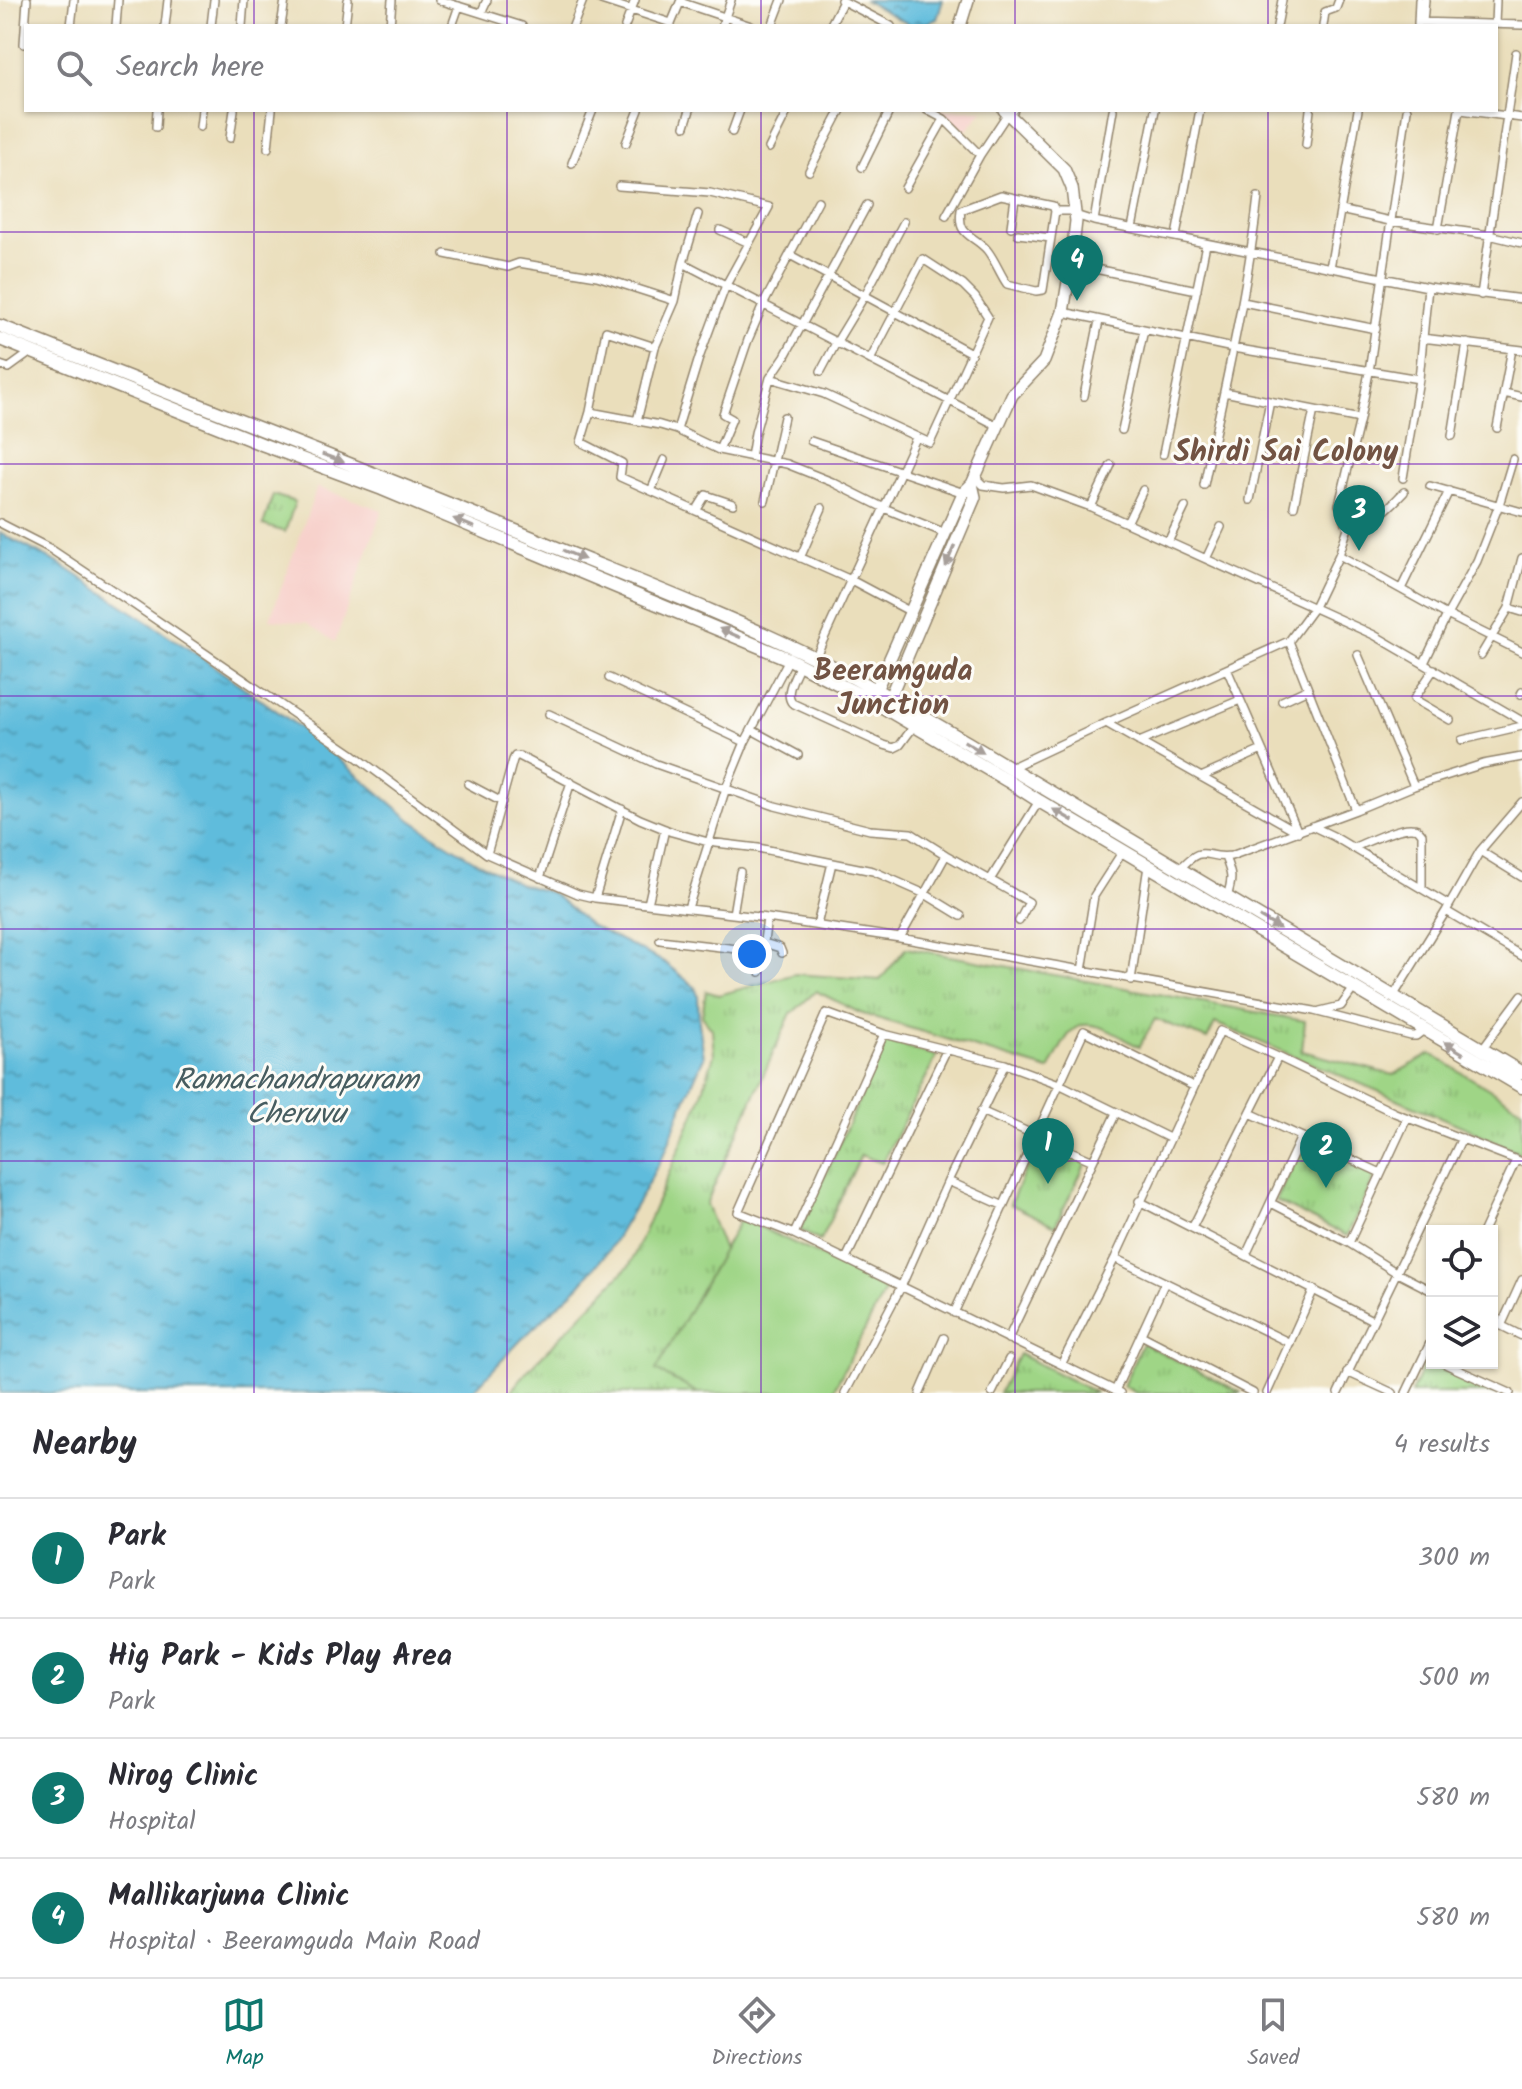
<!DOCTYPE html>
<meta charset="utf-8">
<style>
:root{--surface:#fff;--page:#f7f7f7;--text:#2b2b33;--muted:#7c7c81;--line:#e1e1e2;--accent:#0f766e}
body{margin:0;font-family:Kalam,sans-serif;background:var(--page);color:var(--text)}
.controls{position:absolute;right:24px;bottom:24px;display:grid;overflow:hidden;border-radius:0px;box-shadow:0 2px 6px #0004}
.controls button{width:72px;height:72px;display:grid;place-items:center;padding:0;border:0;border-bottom:2px solid var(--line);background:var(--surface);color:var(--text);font:40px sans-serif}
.you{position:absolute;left:752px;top:954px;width:28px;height:28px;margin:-20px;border:6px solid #fff;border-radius:50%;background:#1a73e8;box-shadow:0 0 0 12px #1a73e833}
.badge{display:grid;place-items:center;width:52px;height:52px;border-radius:50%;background:var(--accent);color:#fff;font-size:26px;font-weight:700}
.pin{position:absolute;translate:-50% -66px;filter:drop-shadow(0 2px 4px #0008)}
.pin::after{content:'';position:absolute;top:42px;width:28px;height:24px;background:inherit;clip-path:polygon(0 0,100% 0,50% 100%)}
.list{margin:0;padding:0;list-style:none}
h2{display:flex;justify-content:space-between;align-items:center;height:104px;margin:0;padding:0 32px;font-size:34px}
h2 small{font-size:26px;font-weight:400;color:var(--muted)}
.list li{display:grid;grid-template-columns:52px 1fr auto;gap:24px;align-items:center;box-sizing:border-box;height:120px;padding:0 32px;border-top:2px solid var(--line)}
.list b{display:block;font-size:30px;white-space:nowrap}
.list p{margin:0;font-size:26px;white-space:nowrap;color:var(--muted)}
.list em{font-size:26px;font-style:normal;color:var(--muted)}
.icon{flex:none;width:44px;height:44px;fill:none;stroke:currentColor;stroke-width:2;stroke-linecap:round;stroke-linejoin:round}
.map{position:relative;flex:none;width:1522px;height:1393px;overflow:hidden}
.search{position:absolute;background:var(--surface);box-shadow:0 2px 6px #0004;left:24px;right:24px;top:24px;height:88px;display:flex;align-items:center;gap:20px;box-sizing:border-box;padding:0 28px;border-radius:0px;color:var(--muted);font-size:30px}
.sheet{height:584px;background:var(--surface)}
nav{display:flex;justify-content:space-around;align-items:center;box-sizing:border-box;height:112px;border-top:2px solid var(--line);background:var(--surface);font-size:22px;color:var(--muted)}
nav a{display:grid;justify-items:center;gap:4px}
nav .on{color:var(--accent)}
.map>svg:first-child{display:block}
.built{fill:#f7d0ca}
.grass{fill:url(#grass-tufts);stroke:#6d8052;stroke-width:2}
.pitch{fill:#9fd586;stroke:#6d8052;stroke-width:2}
.water{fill:url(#water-ripples);stroke:#4c737d;stroke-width:2}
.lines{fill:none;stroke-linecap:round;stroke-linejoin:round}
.minor-casing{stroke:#92846c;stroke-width:10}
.secondary-casing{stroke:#92846c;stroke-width:14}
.trunk-casing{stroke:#92846c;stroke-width:15}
.minor{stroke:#fff;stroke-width:7}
.secondary{stroke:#fff;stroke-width:11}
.trunk{stroke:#fff;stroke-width:12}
.oneway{fill:#a79f9a}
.grid{fill:none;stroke:#7b2cbf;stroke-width:2;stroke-opacity:0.55}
.labels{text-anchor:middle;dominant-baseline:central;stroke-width:6;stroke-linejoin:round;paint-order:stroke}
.neighbourhood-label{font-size:30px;font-weight:bold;fill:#725343;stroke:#fdfcf7}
.water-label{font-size:30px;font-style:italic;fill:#475d60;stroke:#fdfcf7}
</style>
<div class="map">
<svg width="1522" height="1393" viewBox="0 0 1522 1393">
<defs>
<pattern id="grass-tufts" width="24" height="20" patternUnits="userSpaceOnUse" patternTransform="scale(2)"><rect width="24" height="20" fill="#9fd586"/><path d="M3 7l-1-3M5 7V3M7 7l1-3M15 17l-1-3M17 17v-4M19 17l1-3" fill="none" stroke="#8ab773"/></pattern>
<pattern id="water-ripples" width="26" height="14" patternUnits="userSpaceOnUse" patternTransform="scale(2)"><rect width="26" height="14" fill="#5ebcdc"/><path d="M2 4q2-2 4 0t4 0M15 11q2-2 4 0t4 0" fill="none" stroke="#4f99b2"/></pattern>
</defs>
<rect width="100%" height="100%" fill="#fdfcf7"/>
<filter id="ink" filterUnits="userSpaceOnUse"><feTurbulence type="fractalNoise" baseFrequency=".0125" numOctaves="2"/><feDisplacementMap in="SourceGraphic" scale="16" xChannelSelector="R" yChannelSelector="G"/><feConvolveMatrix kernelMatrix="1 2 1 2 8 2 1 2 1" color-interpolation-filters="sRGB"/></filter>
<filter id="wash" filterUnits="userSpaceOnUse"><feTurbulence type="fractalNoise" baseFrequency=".006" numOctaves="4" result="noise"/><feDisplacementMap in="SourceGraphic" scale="32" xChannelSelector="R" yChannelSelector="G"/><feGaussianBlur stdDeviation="1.8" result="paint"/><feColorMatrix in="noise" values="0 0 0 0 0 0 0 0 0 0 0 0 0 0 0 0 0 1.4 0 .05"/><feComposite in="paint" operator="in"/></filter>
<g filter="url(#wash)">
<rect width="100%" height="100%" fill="#eadebb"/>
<path class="built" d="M936,110h48l-19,22z
M317,487l65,23 -47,132 -29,-19 -36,-4z"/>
<path class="grass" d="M273,495l22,7 -10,30 -22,-7z
M906,948l399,73 -3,30 91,24 38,-21 91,55v45l-53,-25 -254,-106 -8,16 -52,-20 -16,28c-17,-9 -49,-33 -66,-17 -9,8 -18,29 -24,40l-189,-57 -44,-22 -26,24 -84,189 20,52 -69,114 41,23h-189l22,-26 99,-102 70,-165 14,-45 -2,-26 -10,-13 4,-25 13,4 76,-21 85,6z
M886,1041l51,15 -55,107 -21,-8 -41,86 -20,-11z
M1038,1142l48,21 -31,63 -45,-22z
M1303,1143l73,32 -29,61 -71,-35z
M1142,1343l100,50h-106l-13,-7z
M1019,1354l77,39h-97z
M1426,1361l71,32h-86z"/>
<path class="pitch" d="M741,1218l146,69 -55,106h-134l-42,-23z"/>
<path class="water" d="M864,0h79l-6,19 -18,7h-7z
M0,533l60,31 141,93 108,77 102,86 33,22 34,21 42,21 32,9 38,32 74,37 31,25 3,9 1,27 5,34 -25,57 -12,34 -26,48 -32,54 -29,35 -59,55 -50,53h-471z"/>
</g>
<g filter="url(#ink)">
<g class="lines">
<defs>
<path id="minor" d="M439,0l83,26
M601,0l70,23
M841,0l50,26
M680,2l71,24
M481,13l6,-13
M1418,22l104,3
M1423,22l2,-22
M671,24l10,-24
M1418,24l1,-24
M1495,24l1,-24
M71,26l3,-26
M116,26l2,-26
M165,26l3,-26
M211,26l3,-26
M242,26l2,-26
M281,26l4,-26
M345,26l3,-26
M390,26l2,-26
M452,26l7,-20
M573,26l10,-26
M625,26l10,-26
M722,26l9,-26
M772,26l10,-26
M830,26l13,-25
M1277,26l5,-26
M1323,26l2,-14 11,-4 3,-8
M24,44l3,-44
M927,110l17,9 36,36 -34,61
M1461,110l61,8
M685,126l5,-16
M156,127l1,-17
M200,127l2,-17
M732,132l8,-22
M230,138l4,-28
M626,143l13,-33
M1306,145l4,-35
M268,148l4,-38
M769,148l19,-38
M980,155l28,-42 6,-3
M572,163l21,-53
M862,167l28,-57
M809,171l32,-61
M619,186l91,7 59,14 -43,78 -27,73 -22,72
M905,188l39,-69
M1340,210l50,11 99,14 33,8
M1055,211l-12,79 -7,1 -29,-7c-7,-10 -12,-24 -20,-34 -14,-16 -30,-13 -26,-40l40,-15 52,11 2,5h20
M1075,215l19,6 334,66 94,12
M1094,221l19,-111
M1011,227l4,-29
M1132,228l23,-118
M1438,229l21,-119
M720,230l29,13
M1018,234l33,4
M1176,236l24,-126
M445,254l63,13 11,-4 78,13 78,25
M790,255l181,98
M683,263l315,163
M1071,264l126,26
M1330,268l28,-158
M1481,295l35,-242
M1243,302l133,27
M1063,312l170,36 186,31
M1422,338l100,12
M655,347l-49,-16 -16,81 -9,30 41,21 -2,14 231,103 60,32
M0,365l9,3 22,-16
M821,371l15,-28 29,-48 39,-73
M770,378l15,-22 82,-151
M1224,392l136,27
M1504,393l18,4
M1084,396l15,-75
M590,412l70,13 17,5 42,20 68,14 45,18 52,26 61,25
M637,421l18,-74 20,-46 8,-38 15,-49
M1497,428l15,-79
M1122,430l22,-100
M1452,436l15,-93
M811,441l153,52
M719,450l13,-31 -9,-5 25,-74 15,-35 55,-104
M1163,454l43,-210
M751,457l4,-24 15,-55 54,16 106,49 58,-126 -13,-20 -12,-12 -40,-26 -53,101
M975,477l8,8 21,3 27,-3 60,22 283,128 148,86
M1403,478l16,-99 9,-92
M1204,485c20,-95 43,-190 54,-288
M1430,486l92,26
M651,491l13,-31
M1250,500l20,-99
M765,501l19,-84
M1294,506l20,-96
M1091,507l20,-42
M696,511l10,-16 27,9
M0,523l49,25 87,58 218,149 133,99 91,40 17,4 172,20 133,20 414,73 97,25h5l8,-6
M1127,523l16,-33
M1348,528c27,-6 37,-16 56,-36
M1168,542l17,-35
M1339,555l108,60 75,37
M800,558l22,-50
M1206,559l15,-32
M1401,589l48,-98
M1509,608l13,4
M1289,641l67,169
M1358,655l56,131
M1481,655l28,-47 13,-50
M815,658l101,-220
M1424,663l23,-48 30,-54 22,-56 14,-46
M800,664c-5,12 -16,29 -8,39l92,42 10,3 6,-3 14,-19
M1227,669l70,161
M1434,669l-20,30 36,21
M609,678l136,64
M1521,694l1,-2
M1282,701l26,-12
M549,714l107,50 119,42 95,24 41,3 35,22 83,47 -10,19
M1106,723l192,109
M752,730l46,25
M1462,740l60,-14
M1139,742l101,-42
M1010,768l96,-45 183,-82 25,-34 25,-52 9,-27 -9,-23 21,-86 9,-47 38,-262
M1201,777l61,-27
M468,784l34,18
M1312,826l21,10 116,69
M1352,848c13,-5 46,-21 59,-20 7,0 7,1 11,6v54
M1480,851l42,26
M487,854l26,-94 2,-4h4l121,63 32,13 36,10 50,6 115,23 52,23 36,22
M1225,857c7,18 8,21 2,40
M1179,870c26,-29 24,-10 52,-14l125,-46 58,-24 69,-22 39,-7
M540,878l31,-96
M990,880l49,-79
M595,898l27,-89
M648,904l17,-75
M688,908l38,-120 19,-46 44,-83
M1446,911l76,45
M733,914l7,-42
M817,925l15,-62
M900,938l46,-83
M660,940l103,12
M764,943l16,5 2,5
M1082,971l12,-75 29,-45
M760,972l7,-54
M1131,980l17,-114
M1394,995l52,-84 34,-60 42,-49
M1320,1011l21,-5 13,-18
M1482,1049l40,-54
M981,1111l112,50
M1250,1113l131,60
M948,1181l56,25
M1139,1201l233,119
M1271,1203l78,40 48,30 35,18
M1192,1228l86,-171
M1483,1231l33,-71
M794,1234l90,-200
M1349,1243l58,-125
M1246,1255l55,-118
M1115,1258l175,85
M846,1259l101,-210
M954,1313l130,-282 109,55
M1492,1321l30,15
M1501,1326l21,-46
M1141,1335l112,58
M1008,1339l108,-226
M1062,1363l53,-105 105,-227 58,26 117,56 127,49
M1443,1363l67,30
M1347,1372l46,21
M1115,1391l50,-109
M845,1393l56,-106 47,-106 57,-117
M920,1393l24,-55
M992,1393l17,-34
M1120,1393l-326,-159 -56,-22 88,-199 58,21 121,30 54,20 110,54
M1267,1393l47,-104
M1338,1393l124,-255
M1406,1393l26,-54"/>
<path id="secondary" d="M960,26l8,-26
M876,690l87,-197 9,-9 40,-89 32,-34 19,-49 8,-48 5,-43 -4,-33 -8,-19 -60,-59
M890,697l85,-200 -3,-13"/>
<path id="trunk" d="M0,326c184,74 369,144 552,220 88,36 177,70 263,112 52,25 103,56 153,85l554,330
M0,339l264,106 118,44 407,170 87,44 132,78 31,20 483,286"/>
</defs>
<use href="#minor" class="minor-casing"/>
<use href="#secondary" class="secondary-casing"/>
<use href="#trunk" class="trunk-casing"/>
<use href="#minor" class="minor"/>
<use href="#secondary" class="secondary"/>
<use href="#trunk" class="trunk"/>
</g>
<defs><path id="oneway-solid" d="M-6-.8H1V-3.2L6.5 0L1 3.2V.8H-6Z" transform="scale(2)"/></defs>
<g class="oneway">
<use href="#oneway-solid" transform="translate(333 458) rotate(20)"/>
<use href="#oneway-solid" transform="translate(464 523) rotate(-157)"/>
<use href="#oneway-solid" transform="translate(574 555) rotate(23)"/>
<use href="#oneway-solid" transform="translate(950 556) rotate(113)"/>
<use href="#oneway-solid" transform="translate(730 633) rotate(-157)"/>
<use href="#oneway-solid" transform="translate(974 747) rotate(31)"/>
<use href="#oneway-solid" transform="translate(1063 815) rotate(-150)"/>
<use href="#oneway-solid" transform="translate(1270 923) rotate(30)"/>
<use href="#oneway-solid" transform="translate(1454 1048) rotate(-149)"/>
</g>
</g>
<path class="grid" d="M254,0v26M507,0v26M761,0v26M1015,0v26M1268,0v26M254,110v1283M507,110v1283M761,110v1283M1015,110v1283M1268,110v1283M0,232h1522M0,464h1522M0,696h1522M0,929h1522M0,1161h1522"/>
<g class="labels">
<g class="neighbourhood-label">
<text x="1286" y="453">Shirdi Sai Colony</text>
<text x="893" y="672">Beeramguda<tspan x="893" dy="34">Junction</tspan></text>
</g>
<g class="water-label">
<text x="296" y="1081">Ramachandrapuram<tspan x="296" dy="34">Cheruvu</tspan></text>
</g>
</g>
</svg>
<div class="controls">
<button><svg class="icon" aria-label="locate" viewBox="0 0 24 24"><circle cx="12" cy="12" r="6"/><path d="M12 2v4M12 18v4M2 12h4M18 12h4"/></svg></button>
<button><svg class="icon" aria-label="layers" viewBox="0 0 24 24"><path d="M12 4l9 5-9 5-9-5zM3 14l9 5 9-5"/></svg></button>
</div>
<div class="you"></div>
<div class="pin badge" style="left:1048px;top:1184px">1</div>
<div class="pin badge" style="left:1326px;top:1188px">2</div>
<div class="pin badge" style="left:1359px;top:551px">3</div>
<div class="pin badge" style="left:1077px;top:301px">4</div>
<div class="search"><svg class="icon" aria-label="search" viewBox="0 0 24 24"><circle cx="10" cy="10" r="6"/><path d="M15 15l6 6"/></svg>Search here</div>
</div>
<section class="sheet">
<h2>Nearby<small>4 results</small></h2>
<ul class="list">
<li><span class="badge">1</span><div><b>Park</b><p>Park</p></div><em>300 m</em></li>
<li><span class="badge">2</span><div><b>Hig Park - Kids Play Area</b><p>Park</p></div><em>500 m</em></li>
<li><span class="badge">3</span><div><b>Nirog Clinic</b><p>Hospital</p></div><em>580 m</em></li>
<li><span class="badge">4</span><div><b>Mallikarjuna Clinic</b><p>Hospital · Beeramguda Main Road</p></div><em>580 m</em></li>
</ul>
</section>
<nav>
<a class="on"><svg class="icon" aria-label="map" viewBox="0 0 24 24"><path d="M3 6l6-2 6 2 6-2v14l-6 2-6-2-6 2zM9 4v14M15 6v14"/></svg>Map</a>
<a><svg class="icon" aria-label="directions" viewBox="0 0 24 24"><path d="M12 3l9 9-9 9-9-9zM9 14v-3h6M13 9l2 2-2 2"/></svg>Directions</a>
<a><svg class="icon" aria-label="saved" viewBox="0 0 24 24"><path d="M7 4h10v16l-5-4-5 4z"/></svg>Saved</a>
</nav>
